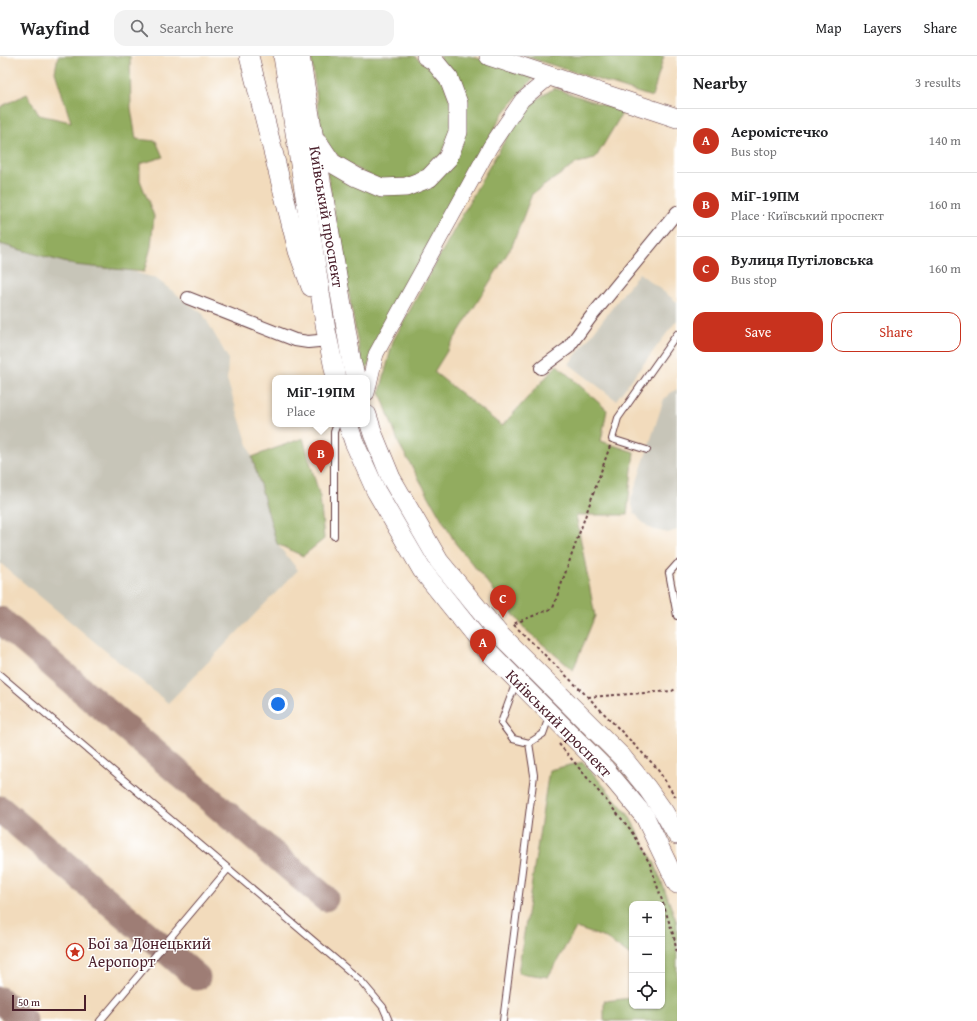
<!DOCTYPE html>
<meta charset="utf-8">
<style>
:root{--surface:#fff;--page:#f2f2f2;--text:#202124;--muted:#757577;--line:#e0e0e0;--accent:#c8321e}
body{margin:0;font-family:"Gentium Book Plus",serif;background:var(--page);color:var(--text)}
.controls{position:absolute;right:12px;bottom:12px;display:grid;overflow:hidden;border-radius:8px;box-shadow:0 1px 3px #0004}
.controls button{width:36px;height:36px;display:grid;place-items:center;padding:0;border:0;border-bottom:1px solid var(--line);background:var(--surface);color:var(--text);font:20px sans-serif}
.scale{position:absolute;left:12px;bottom:10px;width:74px;box-sizing:border-box;padding-left:4px;border:2px solid #4a1f2b;border-top:0;font-size:11px;line-height:14px;white-space:nowrap;color:#4a1f2b;-webkit-text-stroke:3px #fff;paint-order:stroke}
.you{position:absolute;left:278px;top:648px;width:14px;height:14px;margin:-10px;border:3px solid #fff;border-radius:50%;background:#1a73e8;box-shadow:0 0 0 6px #1a73e833}
.badge{display:grid;place-items:center;width:26px;height:26px;border-radius:50%;background:var(--accent);color:#fff;font-size:13px;font-weight:700}
.pin{position:absolute;translate:-50% -33px;filter:drop-shadow(0 1px 2px #0008)}
.pin::after{content:'';position:absolute;top:21px;width:14px;height:12px;background:inherit;clip-path:polygon(0 0,100% 0,50% 100%)}
.popup{position:absolute;left:272px;top:319px;width:98px;height:52px;box-sizing:border-box;display:grid;place-content:center;border-radius:8px;background:var(--surface);filter:drop-shadow(0 1px 3px #0005);font-size:13px;white-space:nowrap;color:var(--muted)}
.popup b{font-size:15px;color:var(--text)}
.popup::after{content:'';position:absolute;left:50%;top:100%;margin-left:-8px;border:8px solid transparent;border-top-color:var(--surface)}
.list{margin:0;padding:0;list-style:none}
h2{display:flex;justify-content:space-between;align-items:center;height:52px;margin:0;padding:0 16px;font-size:17px}
h2 small{font-size:13px;font-weight:400;color:var(--muted)}
.list li{display:grid;grid-template-columns:26px 1fr auto;gap:12px;align-items:center;box-sizing:border-box;height:64px;padding:0 16px;border-top:1px solid var(--line)}
.list b{display:block;font-size:15px;white-space:nowrap}
.list p{margin:0;font-size:13px;white-space:nowrap;color:var(--muted)}
.list em{font-size:13px;font-style:normal;color:var(--muted)}
.actions{display:flex;gap:8px;padding:12px 16px}
.actions a{flex:1;padding:9px 0;border:1px solid var(--accent);border-radius:12px;text-align:center;font-size:14px;color:var(--accent)}
.actions .main{background:var(--accent);color:#fff}
.icon{flex:none;width:22px;height:22px;fill:none;stroke:currentColor;stroke-width:2;stroke-linecap:round;stroke-linejoin:round}
.map{position:relative;flex:none;width:677px;height:965px;overflow:hidden}
header{display:flex;align-items:center;gap:24px;box-sizing:border-box;height:56px;padding:0 20px;background:var(--surface);border-bottom:1px solid var(--line)}
header strong{font-size:19px}
nav{display:flex;gap:22px;margin-inline-start:auto;font-size:14px}
.search{width:280px;height:36px;background:var(--page);display:flex;align-items:center;gap:10px;box-sizing:border-box;padding:0 14px;border-radius:12px;color:var(--muted);font-size:15px}
main{display:flex}
aside{flex:1;background:var(--surface)}
.map>svg:first-child{display:block}
.industrial{fill:#c7c5b8}
.forest{fill:#92ac5e;stroke:#6e6644}
.lines{fill:none;stroke-linecap:round;stroke-linejoin:round}
.taxiway{stroke:#9e7d74;stroke-width:27}
.service-casing{stroke:#633b41;stroke-width:8}
.minor-casing{stroke:#633b41;stroke-width:14}
.tertiary-casing{stroke:#633b41;stroke-width:16}
.primary-casing{stroke:#633b41;stroke-width:20}
.path{stroke:#633b41;stroke-width:2;stroke-dasharray:3 3;stroke-linecap:butt}
.service{stroke:#fff;stroke-width:6}
.minor{stroke:#fff;stroke-width:12}
.tertiary{stroke:#fff;stroke-width:15}
.primary{stroke:#fff;stroke-width:19}
.labels{text-anchor:middle;dominant-baseline:central;stroke-width:3;stroke-linejoin:round;paint-order:stroke}
.street-label{font-size:16px;fill:#4a1f2b;stroke:#fff}
.poi-label{font-size:16px;fill:#4a1f2b;stroke:#fff;text-anchor:start}
</style>
<header>
<strong>Wayfind</strong>
<div class="search"><svg class="icon" aria-label="search" viewBox="0 0 24 24"><circle cx="10" cy="10" r="6"/><path d="M15 15l6 6"/></svg>Search here</div>
<nav><a>Map</a><a>Layers</a><a>Share</a></nav>
</header>
<main>
<div class="map">
<svg width="677" height="965" viewBox="0 0 677 965">
<rect width="100%" height="100%" fill="#fff"/>
<filter id="ink" filterUnits="userSpaceOnUse"><feTurbulence type="fractalNoise" baseFrequency=".025" numOctaves="2"/><feDisplacementMap in="SourceGraphic" scale="8" xChannelSelector="R" yChannelSelector="G"/><feConvolveMatrix kernelMatrix="1 2 1 2 8 2 1 2 1" color-interpolation-filters="sRGB"/></filter>
<filter id="wash" filterUnits="userSpaceOnUse"><feTurbulence type="fractalNoise" baseFrequency=".012" numOctaves="4" result="noise"/><feDisplacementMap in="SourceGraphic" scale="16" xChannelSelector="R" yChannelSelector="G"/><feGaussianBlur stdDeviation="0.9" result="paint"/><feColorMatrix in="noise" values="0 0 0 0 0 0 0 0 0 0 0 0 0 0 0 0 0 1.4 0 .05"/><feComposite in="paint" operator="in"/></filter>
<g filter="url(#wash)">
<rect width="100%" height="100%" fill="#f2dbbc"/>
<path class="industrial" d="M0,178l155,44 48,36 25,44 -1,22 25,77 25,87 21,26 -130,133 -168,-140z
M639,217l38,29v18l-61,80 -47,-36z
M677,333v141l-9,3 -17,-4 -11,-9 -6,-8 -3,-12 33,-101 5,-5z"/>
<path class="forest" d="M58,0h72l1,52 5,31 20,2 7,16 -23,7v16l14,36 -3,31 -7,25 -70,-7 -74,-21v-137l27,-13 12,21 32,7 -16,-50z
M311,0h103l17,12 14,16 7,22 -1,25 -10,24 -22,23 -37,3 -37,-18 -15,-15 -9,-19z
M440,0h30l65,20 -33,39 -129,237 -9,26 -40,-222 84,38 56,-61z
M524,0h140l-12,41z
M554,32l69,24 -28,47 -18,4 -45,31 -20,52 -78,126 68,54 55,-61 50,45 -6,31 33,11 -7,63h-51l19,101 -22,54 -47,-40 -70,-86 -57,-100 -19,-52 13,-51 89,-162 42,-71z
M303,382l17,59 4,42 -21,17 -26,-12 -25,-87z
M583,706l45,52 27,50 22,59v98h-73v-20l28,-3v8h30v-102h-30v53l-26,-19 -30,-10 -28,49 -30,-4 31,-203z"/>
<g class="lines">
<path class="taxiway" d="M0,564l325,278
M0,753l197,168
M0,944l24,21"/>
</g>
</g>
<g filter="url(#ink)">
<g class="lines">
<defs>
<path id="service" d="M647,394l-35,-11 6,-21 59,-84
M334,480v-104l3,-8
M669,517l8,43
M669,517l8,-9
M0,619l361,306 22,26 6,14
M529,687l14,-9 6,-17
M100,965l128,-152
M503,965l31,-246 -5,-32 -16,-4 -12,-16 15,-41"/>
<path id="minor" d="M188,242l107,42 13,2 21,-2
M541,312l27,-20 22,-30 87,-106"/>
<path id="tertiary" d="M367,337l9,-39 114,-207 32,-47 29,-24"/>
<g id="primary">
<path d="M249,0l49,195 13,36"/>
<path d="M283,0l43,274 10,48"/>
<path id="s1" d="M300,0l52,308 4,14"/>
<path d="M489,0l188,62"/>
<path d="M318,86l14,21 24,14 26,11 24,-1 23,-9 19,-20 10,-26v-29l-9,-24 -15,-18 -8,-5"/>
<path d="M367,359l6,19 18,44 48,83 61,74 122,122 25,31 17,24 13,23"/>
<path id="s2" d="M348,368l6,18 22,49 46,79 63,78 120,121 40,48 32,67"/>
</g>
</defs>
<use href="#service" class="service-casing"/>
<use href="#minor" class="minor-casing"/>
<use href="#tertiary" class="tertiary-casing"/>
<use href="#primary" class="primary-casing"/>
<path class="path" d="M610,390l-57,162 -40,16 75,73 68,70 21,32
M588,641l84,-6 5,-3
M559,688l71,85 20,35 24,73 3,17"/>
<use href="#service" class="service"/>
<use href="#minor" class="minor"/>
<use href="#tertiary" class="tertiary"/>
<use href="#primary" class="primary"/>
</g>
</g>
<defs>
<symbol id="sight-ring" viewBox="-11 -11 22 22"><circle r="9.5" fill="#fff" stroke="#c8321e" stroke-width="1.5"/><path d="M0-6L1.8-2.2L6-1.7L2.9 1.2L3.7 5.4L0 3.3L-3.7 5.4L-2.9 1.2L-6-1.7L-1.8-2.2Z" fill="#c8321e"/></symbol>
</defs>
<g fill-rule="evenodd">
<use href="#sight-ring" x="65" y="886" width="20" height="20"/>
</g>
<g class="labels">
<g class="street-label">
<text stroke="none"><textPath href="#s1" startOffset="163">Київський проспект</textPath></text>
<text stroke="none"><textPath href="#s2" startOffset="370">Київський проспект</textPath></text>
</g>
<g class="poi-label">
<text x="88" y="887">Бої за Донецький<tspan x="88" dy="18">Аеропорт</tspan></text>
</g>
</g>
</svg>
<div class="controls">
<button>+</button>
<button>−</button>
<button><svg class="icon" aria-label="locate" viewBox="0 0 24 24"><circle cx="12" cy="12" r="6"/><path d="M12 2v4M12 18v4M2 12h4M18 12h4"/></svg></button>
</div>
<div class="scale">50 m</div>
<div class="you"></div>
<div class="pin badge" style="left:483px;top:606px">A</div>
<div class="pin badge" style="left:321px;top:417px">B</div>
<div class="popup"><b>МіГ-19ПМ</b>Place</div>
<div class="pin badge" style="left:503px;top:562px">C</div>
</div>
<aside>
<h2>Nearby<small>3 results</small></h2>
<ul class="list">
<li><span class="badge">A</span><div><b>Аеромістечко</b><p>Bus stop</p></div><em>140 m</em></li>
<li><span class="badge">B</span><div><b>МіГ-19ПМ</b><p>Place · Київський проспект</p></div><em>160 m</em></li>
<li><span class="badge">C</span><div><b>Вулиця Путіловська</b><p>Bus stop</p></div><em>160 m</em></li>
</ul>
<div class="actions"><a class="main">Save</a><a>Share</a></div>
</aside>
</main>
